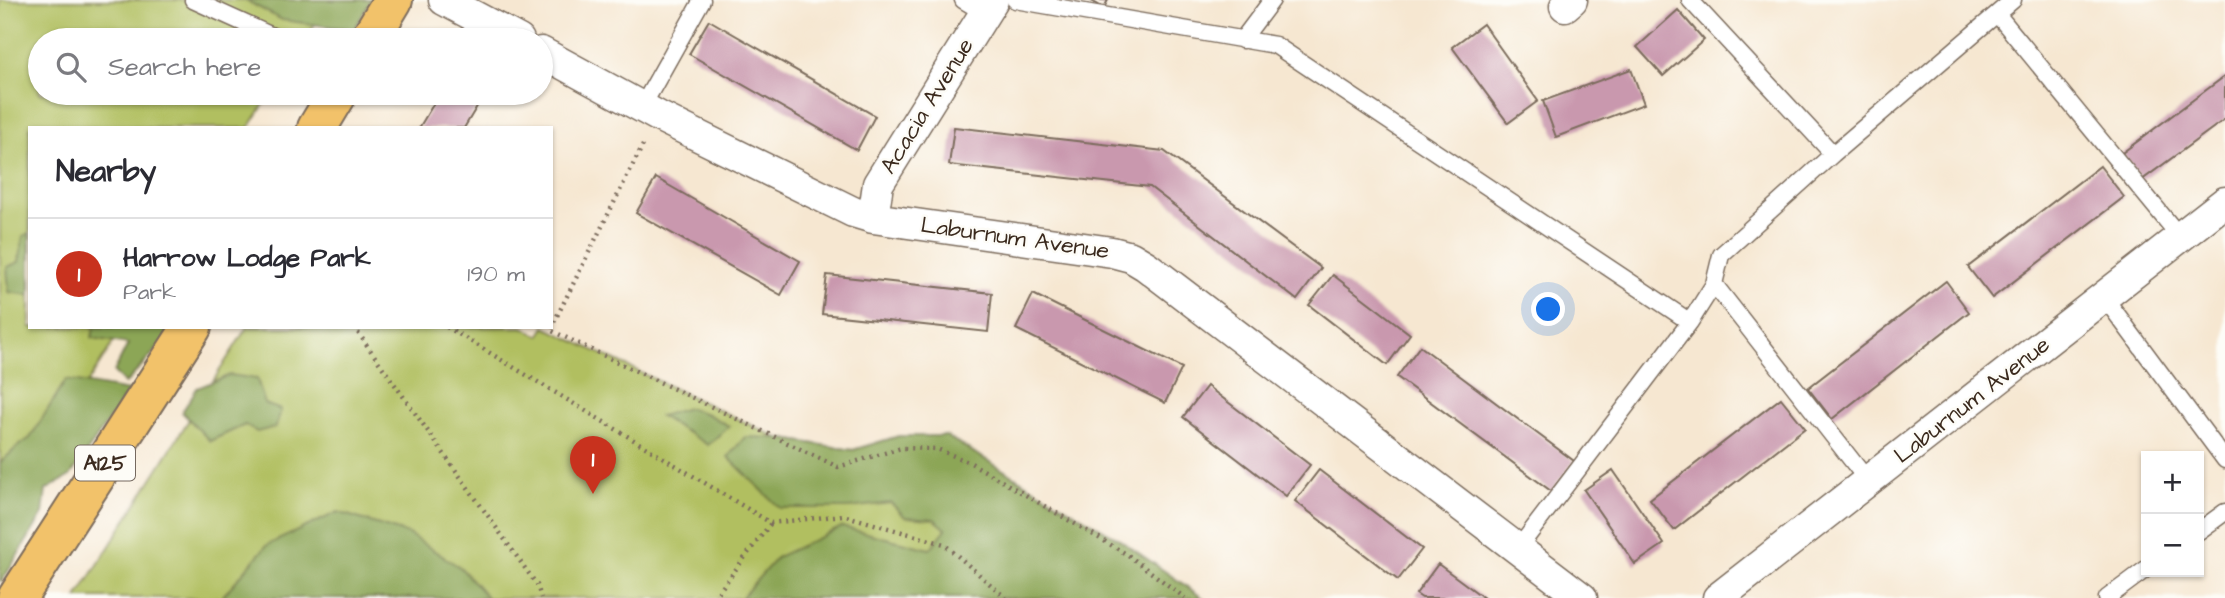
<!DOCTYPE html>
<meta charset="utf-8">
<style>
:root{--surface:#fff;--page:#f2f2f3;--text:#2b2b33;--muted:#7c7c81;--line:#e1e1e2;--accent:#c8321e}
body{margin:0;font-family:"Architects Daughter",sans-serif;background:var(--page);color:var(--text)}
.controls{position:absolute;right:21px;bottom:21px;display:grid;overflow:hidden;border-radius:0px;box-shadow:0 2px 5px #0004}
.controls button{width:63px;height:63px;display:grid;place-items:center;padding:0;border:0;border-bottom:2px solid var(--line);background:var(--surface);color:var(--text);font:35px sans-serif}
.you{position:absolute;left:1549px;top:310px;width:24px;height:24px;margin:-18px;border:5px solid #fff;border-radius:50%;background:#1a73e8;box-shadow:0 0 0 10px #1a73e833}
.badge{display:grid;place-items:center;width:46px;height:46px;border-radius:50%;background:var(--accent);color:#fff;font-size:23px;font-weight:700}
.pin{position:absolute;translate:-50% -58px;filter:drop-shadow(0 2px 4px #0008)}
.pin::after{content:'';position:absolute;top:37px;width:24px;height:21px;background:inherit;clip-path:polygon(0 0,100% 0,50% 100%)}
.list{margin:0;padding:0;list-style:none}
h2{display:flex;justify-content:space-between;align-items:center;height:91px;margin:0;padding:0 28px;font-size:30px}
h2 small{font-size:23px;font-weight:400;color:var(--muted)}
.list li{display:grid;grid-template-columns:46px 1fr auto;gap:21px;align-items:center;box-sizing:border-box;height:112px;padding:0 28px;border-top:2px solid var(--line)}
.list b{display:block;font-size:26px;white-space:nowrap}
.list p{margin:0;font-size:23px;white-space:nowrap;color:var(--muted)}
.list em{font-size:23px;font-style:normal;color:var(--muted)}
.icon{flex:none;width:38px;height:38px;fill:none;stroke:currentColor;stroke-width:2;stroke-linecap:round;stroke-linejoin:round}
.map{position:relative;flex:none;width:2225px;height:598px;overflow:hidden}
.search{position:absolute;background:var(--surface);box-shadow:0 2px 5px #0004;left:28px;top:28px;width:525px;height:77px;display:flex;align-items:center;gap:18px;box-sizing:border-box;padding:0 24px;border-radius:38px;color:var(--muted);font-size:26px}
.panel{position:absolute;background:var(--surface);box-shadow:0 2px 5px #0004;left:28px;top:126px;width:525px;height:203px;border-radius:0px}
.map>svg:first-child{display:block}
.green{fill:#b1bf61;stroke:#767440;stroke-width:2}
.forest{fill:#8ca657;stroke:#64683a;stroke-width:2}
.building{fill:#c998ae}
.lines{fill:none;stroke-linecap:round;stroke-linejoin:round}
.service-casing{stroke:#7c6c5d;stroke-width:19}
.minor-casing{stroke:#7c6c5d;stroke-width:33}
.primary-casing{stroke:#7c6c5d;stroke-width:42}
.path{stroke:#7c6c5d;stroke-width:4.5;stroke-dasharray:2 5;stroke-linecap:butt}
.service{stroke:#fff;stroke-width:16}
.minor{stroke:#fff;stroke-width:30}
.primary{stroke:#f2c26a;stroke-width:38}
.labels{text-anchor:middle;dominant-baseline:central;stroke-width:5;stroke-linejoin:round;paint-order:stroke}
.shield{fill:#fdfcf7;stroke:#75695f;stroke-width:2}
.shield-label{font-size:21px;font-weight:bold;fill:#3b2a1e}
.street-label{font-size:23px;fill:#3b2a1e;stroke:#fdfcf7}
</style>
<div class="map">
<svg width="2225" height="598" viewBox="0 0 2225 598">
<rect width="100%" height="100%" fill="#fdfcf7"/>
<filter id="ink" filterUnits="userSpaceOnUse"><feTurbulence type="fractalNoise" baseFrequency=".0143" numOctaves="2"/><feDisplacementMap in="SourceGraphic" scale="14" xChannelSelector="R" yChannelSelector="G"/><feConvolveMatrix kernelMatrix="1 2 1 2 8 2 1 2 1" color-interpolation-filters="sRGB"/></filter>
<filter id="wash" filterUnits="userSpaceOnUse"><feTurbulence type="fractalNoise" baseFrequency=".00686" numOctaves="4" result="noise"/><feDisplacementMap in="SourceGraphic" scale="28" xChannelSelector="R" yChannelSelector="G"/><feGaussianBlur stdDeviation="1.57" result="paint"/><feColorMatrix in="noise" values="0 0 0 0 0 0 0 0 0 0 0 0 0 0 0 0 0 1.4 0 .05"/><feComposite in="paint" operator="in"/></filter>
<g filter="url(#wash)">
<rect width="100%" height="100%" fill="#f6e7d1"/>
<path class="green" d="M0,0h330l-25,40h-265v53h231l-22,35h-219v199h93l-123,194z
M247,327h276l16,9 6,-9 233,111 75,12 46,-14h47l171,102 86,60h-1126z"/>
<path class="forest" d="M245,0h126l-17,30 -72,-10z
M30,233v62l-21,-3 -2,-25 12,-5 4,-26z
M94,327h79l-9,15 -39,42 -11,-12 14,-28 -36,-6z
M230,375l27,4 8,25 16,6 -5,17 -19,5 -12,-7 -35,16 -28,-29 15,-24z
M66,380l63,11 -59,85 -24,14 -3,24 -41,67h-2v-118l17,-16 13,-9z
M688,408l19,6 22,12 -21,19 -48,-29z
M899,436h47l171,102 86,60h-462l36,-41 65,-30 88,22 16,-20 -12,-10 -29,-2 -14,-14 -42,5h-69l-52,-51 17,-20 33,1 75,12z
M338,512l70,22 53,34 27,30h-267l46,-53z"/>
<g id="blocks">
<path class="building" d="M1090,0h18l-4,8z
M1678,10l26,30 -41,36 -26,-29z
M709,20l166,96 -18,34 -168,-96z
M1483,24l55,77 -30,22 -56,-76z
M1631,69l13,35 -88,33 -13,-36z
M2225,76v43l-83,61 -20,-27z
M440,93h45l-21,35h-45z
M954,127l210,24 157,117 -24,32 -147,-113 -201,-22z
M2100,166l24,31 -132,101 -24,-31z
M656,178l144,83 -19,34 -145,-82z
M827,275l165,18 -4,39 -166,-18z
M1333,275l77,59 -23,31 -78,-60z
M1946,281l23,31 -137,107 -24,-31z
M1033,294l149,74 -17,35 -149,-74z
M1420,346l154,115 -23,30 -154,-114z
M1207,386l103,79 -24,31 -103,-79z
M1781,398l24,30 -131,102 -24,-31z
M1319,470l103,79 -24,31 -103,-79z
M1613,470l51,74 -29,20 -51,-74z
M1438,564l19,14 27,20h-62l-6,-4z"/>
</g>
</g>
<g filter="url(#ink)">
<use href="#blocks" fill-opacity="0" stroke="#7c6c5d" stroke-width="2"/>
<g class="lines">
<defs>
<path id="service" d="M193,0l88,40
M963,0l22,13
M1015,0l260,45 415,277 24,-38 7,-29 112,-101 180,-154
M1690,0l143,154
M1997,14l183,223
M1242,40l30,-40
M642,107l60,-107
M1714,284l154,197
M2104,297l121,163
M2199,531l26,-19
M1517,550l173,-228
M2107,598l39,-29"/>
<path id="minor" d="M444,0l75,40
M1565,6l7,-6
M541,52l117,64 195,96 20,6 239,34 19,5 15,9 436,332
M873,218l5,-34 115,-184
M1718,598l507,-396"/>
<path id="primary" d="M369,40l24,-40
M317,128l21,-35
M17,598l175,-271"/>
</defs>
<use href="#service" class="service-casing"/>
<use href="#minor" class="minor-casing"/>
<use href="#primary" class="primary-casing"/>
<path class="path" d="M643,145l-93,185 288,137 63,-19 36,1 34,14 157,92 57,43
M354,327l183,258 4,13
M447,327l324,196 72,-8 101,29 62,54
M714,598l57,-75"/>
<use href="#service" class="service"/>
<use href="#minor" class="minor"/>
<use href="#primary" class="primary"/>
</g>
</g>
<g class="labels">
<rect class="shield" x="75" y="445.5" width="60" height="35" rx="5"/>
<g class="shield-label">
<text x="105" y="463">A125</text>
</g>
<g class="street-label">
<text transform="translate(927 106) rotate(-58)">Acacia Avenue</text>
<text transform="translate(1015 238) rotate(8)">Laburnum Avenue</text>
<text transform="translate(1972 400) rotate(-38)">Laburnum Avenue</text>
</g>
</g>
</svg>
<div class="controls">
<button>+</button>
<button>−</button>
</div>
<div class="you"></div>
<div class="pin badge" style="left:593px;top:494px">1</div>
<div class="search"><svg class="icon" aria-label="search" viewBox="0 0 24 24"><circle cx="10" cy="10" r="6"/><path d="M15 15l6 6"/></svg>Search here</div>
<section class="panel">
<h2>Nearby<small></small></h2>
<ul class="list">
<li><span class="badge">1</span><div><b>Harrow Lodge Park</b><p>Park</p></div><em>190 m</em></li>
</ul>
</section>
</div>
